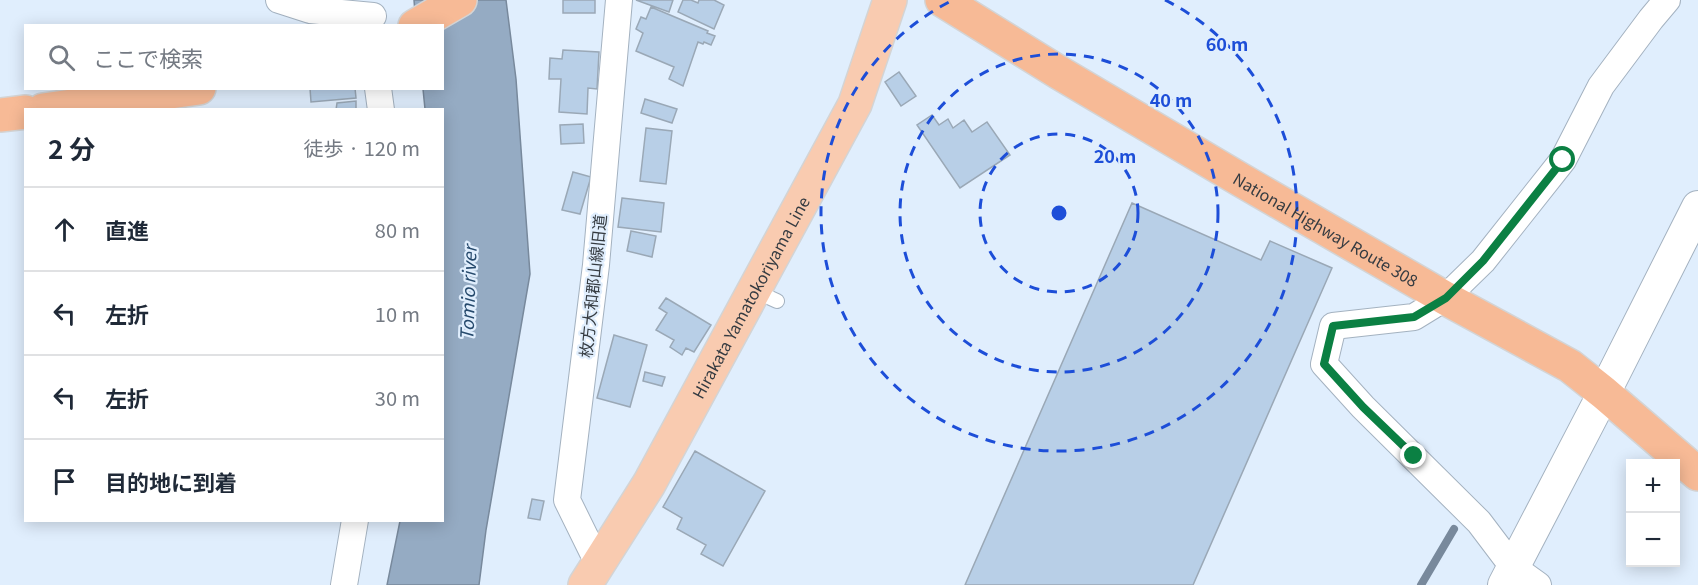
<!DOCTYPE html>
<html lang="ja">
<meta charset="utf-8">
<style>
:root{--surface:#fff;--page:#f6f6f7;--text:#1f2937;--muted:#747a83;--line:#e0e1e3}
body{margin:0;font-family:Georgia,"Noto Sans JP",serif;background:var(--page);color:var(--text)}
.controls{position:absolute;right:18px;bottom:18px;display:grid;overflow:hidden;border-radius:0px;box-shadow:0 3px 15px #0003}
.controls button{width:54px;height:54px;display:grid;place-items:center;padding:0;border:0;border-bottom:2px solid var(--line);background:var(--surface);color:var(--text);font:30px sans-serif}
.stop{position:absolute;width:18px;height:18px;margin:-14px;border:4px solid #0b8043;border-radius:50%;background:#fff}
.stop.end{background:#0b8043;border-color:#fff;box-shadow:0 2px 6px #0008}
.list{margin:0;padding:0;list-style:none}
h2{display:flex;justify-content:space-between;align-items:center;height:78px;margin:0;padding:0 24px;font-size:26px}
h2 small{font-size:20px;font-weight:400;color:var(--muted)}
.list li{display:grid;grid-template-columns:39px 1fr auto;gap:18px;align-items:center;box-sizing:border-box;height:84px;padding:0 24px;border-top:2px solid var(--line)}
.list b{display:block;font-size:22px;white-space:nowrap}
.list em{font-size:20px;font-style:normal;color:var(--muted)}
.icon{flex:none;width:33px;height:33px;fill:none;stroke:currentColor;stroke-width:2;stroke-linecap:round;stroke-linejoin:round}
.map{position:relative;flex:none;width:1698px;height:585px;overflow:hidden}
.search{position:absolute;background:var(--surface);box-shadow:0 3px 15px #0003;left:24px;top:24px;width:420px;height:66px;display:flex;align-items:center;gap:15px;box-sizing:border-box;padding:0 21px;border-radius:0px;color:var(--muted);font-size:22px}
.panel{position:absolute;background:var(--surface);box-shadow:0 3px 15px #0003;left:24px;top:108px;width:420px;height:414px;border-radius:0px}
.map>svg:first-child{display:block}
.water{fill:#95abc3;stroke:#78899c;stroke-width:1.5}
.lines{fill:none;stroke-linecap:round;stroke-linejoin:round}
.stream{stroke:#78899c;stroke-width:8}
.building{fill:#b8cfe7;stroke:#9aa8b6;stroke-width:1.5}
.service-casing{stroke:#a4b2c0;stroke-width:16}
.minor-casing{stroke:#a4b2c0;stroke-width:28}
.tertiary-casing{stroke:#a4b2c0;stroke-width:34}
.primary-casing{stroke:#d3d4d5;stroke-width:36}
.trunk-casing{stroke:#d3d4d5;stroke-width:36}
.service{stroke:#fff;stroke-width:14}
.minor{stroke:#fff;stroke-width:26}
.tertiary{stroke:#fff;stroke-width:32}
.primary{stroke:#f9cbb0;stroke-width:33}
.trunk{stroke:#f7ba96;stroke-width:33}
.route{stroke:#0b8043;stroke-width:8}
.ring{fill:none;stroke:#1d4ed8;stroke-width:3;stroke-dasharray:10 8}
.labels{text-anchor:middle;dominant-baseline:central;stroke-width:4.5;stroke-linejoin:round;paint-order:stroke}
.street-label{font-size:16px;fill:#353b41;stroke:#e0eefd}
.water-label{font-size:18px;font-style:italic;fill:#25496c;stroke:#e0eefd}
.centre{fill:#1d4ed8;stroke:#e0eefd;stroke-width:3}
.ring-label{font-size:18px;text-anchor:middle;font-weight:bold;fill:#1d4ed8;stroke:#e0eefd;stroke-width:4.5;stroke-linejoin:round;paint-order:stroke}
</style>
<div class="map">
<svg width="1698" height="585" viewBox="0 0 1698 585">
<rect width="100%" height="100%" fill="#e0eefd"/>
<path class="water" d="M414,0h92l10,79 14,195 -44,256 -7,55h-92l13,-64 42,-1v-410l-17,-1 -2,-20 19,-1v-62l-26,-1z"/>
<g class="lines">
<path class="stream" d="M1421,585l33,-56"/>
</g>
<path class="building" d="M563,0h32v13h-32z
M636,0h37l-4,12z
M683,0h8l7,3 1,-3h15l10,5 -10,24 -36,-17z
M651,7l57,24 -1,2 8,3 -4,9 -7,-3 -1,2 -5,-2 -15,44 -14,-7 5,-12 -38,-16 7,-18 -7,-4 5,-12 5,2z
M563,50l36,2 -2,37 -9,-1 -1,26 -28,-2 2,-33h-12l1,-21 12,1z
M899,72l17,24 -15,10 -16,-24z
M310,88h45l1,10 -45,4z
M645,99l32,10 -5,14 -31,-10z
M356,101v9h-20l1,-7z
M932,115l7,10 9,-6 5,9 11,-8 8,12 15,-10 23,33 -50,33 -43,-63z
M583,124l1,19 -23,1 -1,-19z
M646,128l26,3 -6,53 -26,-3z
M573,172l18,5 -11,37 -18,-4z
M622,198l42,5 -3,29 -43,-5z
M1132,203l129,57 9,-19 62,27 -139,317h-228z
M631,231l25,5 -4,21 -25,-6z
M666,298l45,27 -17,27 -8,-4 -4,7 -12,-8 4,-7 -18,-10 11,-17 -8,-5z
M614,335l33,10 -17,62 -33,-9z
M645,372l20,5 -3,9 -19,-5z
M695,451l70,40 -42,75 -22,-12 5,-9 -29,-16 5,-11 -19,-11z
M532,499l12,2 -4,19 -12,-2z"/>
<g class="lines">
<defs>
<path id="service" d="M755,291l22,10"/>
<path id="minor" d="M279,0l31,10 63,6
M378,88l3,22
M599,565l-32,-65 29,-235 23,-265
M344,585l11,-65
M1538,585l-25,-18 -34,-45 -116,-115 -39,-43 9,-38 81,-9 31,-19 38,-37 80,-101 38,-74 50,-67 16,-19"/>
<path id="tertiary" d="M1504,585l100,-192 94,-186"/>
<g id="primary">
<path id="s1" d="M585,585l64,-101 206,-380 35,-104"/>
</g>
<g id="trunk">
<path id="s2" d="M942,0l116,72 183,108 204,118 125,68 34,27 94,81"/>
<path d="M415,26l45,-26"/>
<path d="M43,110l156,-22"/>
<path d="M0,115l26,-3"/>
</g>
</defs>
<use href="#service" class="service-casing"/>
<use href="#minor" class="minor-casing"/>
<use href="#tertiary" class="tertiary-casing"/>
<use href="#primary" class="primary-casing"/>
<use href="#trunk" class="trunk-casing"/>
<use href="#service" class="service"/>
<use href="#minor" class="minor"/>
<use href="#tertiary" class="tertiary"/>
<use href="#primary" class="primary"/>
<use href="#trunk" class="trunk"/>
</g>
<g class="lines">
<path class="route" d="M1414,456l-51,-49 -39,-43 9,-38 81,-9 32,-19 37,-37 80,-101"/>
</g>
<g class="ring">
<circle cx="1059" cy="213" r="79"/>
<circle cx="1059" cy="213" r="159"/>
<path d="M1165 0A238 238 0 1 1 953 0"/>
</g>
<g class="labels">
<g class="street-label">
<text stroke="none"><textPath href="#s2" startOffset="447">National Highway Route 308</textPath></text>
<text transform="translate(592 286) rotate(-84)">枚方大和郡山線旧道</text>
<text stroke="none"><textPath href="#s1" startOffset="332">Hirakata Yamatokoriyama Line</textPath></text>
</g>
<g class="water-label">
<text transform="translate(467 293) rotate(-88)">Tomio river</text>
</g>
</g>
<circle cx="1059" cy="213" r="9" class="centre"/>
<g class="ring-label">
<text x="1227" y="51">60 m</text>
<text x="1171" y="107">40 m</text>
<text x="1115" y="163">20 m</text>
</g>
</svg>
<div class="controls">
<button>+</button>
<button>−</button>
</div>
<div class="stop" style="left:1563px;top:160px"></div>
<div class="stop end" style="left:1414px;top:456px"></div>
<div class="search"><svg class="icon" aria-label="search" viewBox="0 0 24 24"><circle cx="10" cy="10" r="6"/><path d="M15 15l6 6"/></svg>ここで検索</div>
<section class="panel">
<h2>2 分<small>徒歩 · 120 m</small></h2>
<ul class="list">
<li><svg class="icon" aria-label="ahead" viewBox="0 0 24 24"><path d="M12 20V5M6 11l6-6 6 6"/></svg><div><b>直進</b></div><em>80 m</em></li>
<li><svg class="icon" aria-label="left" viewBox="0 0 24 24"><path d="M17 20v-9H6M10 6l-5 5 5 5"/></svg><div><b>左折</b></div><em>10 m</em></li>
<li><svg class="icon" aria-label="left" viewBox="0 0 24 24"><path d="M17 20v-9H6M10 6l-5 5 5 5"/></svg><div><b>左折</b></div><em>30 m</em></li>
<li><svg class="icon" aria-label="arrive" viewBox="0 0 24 24"><path d="M6 21V4h12l-3 4 3 4H6"/></svg><div><b>目的地に到着</b></div></li>
</ul>
</section>
</div>
